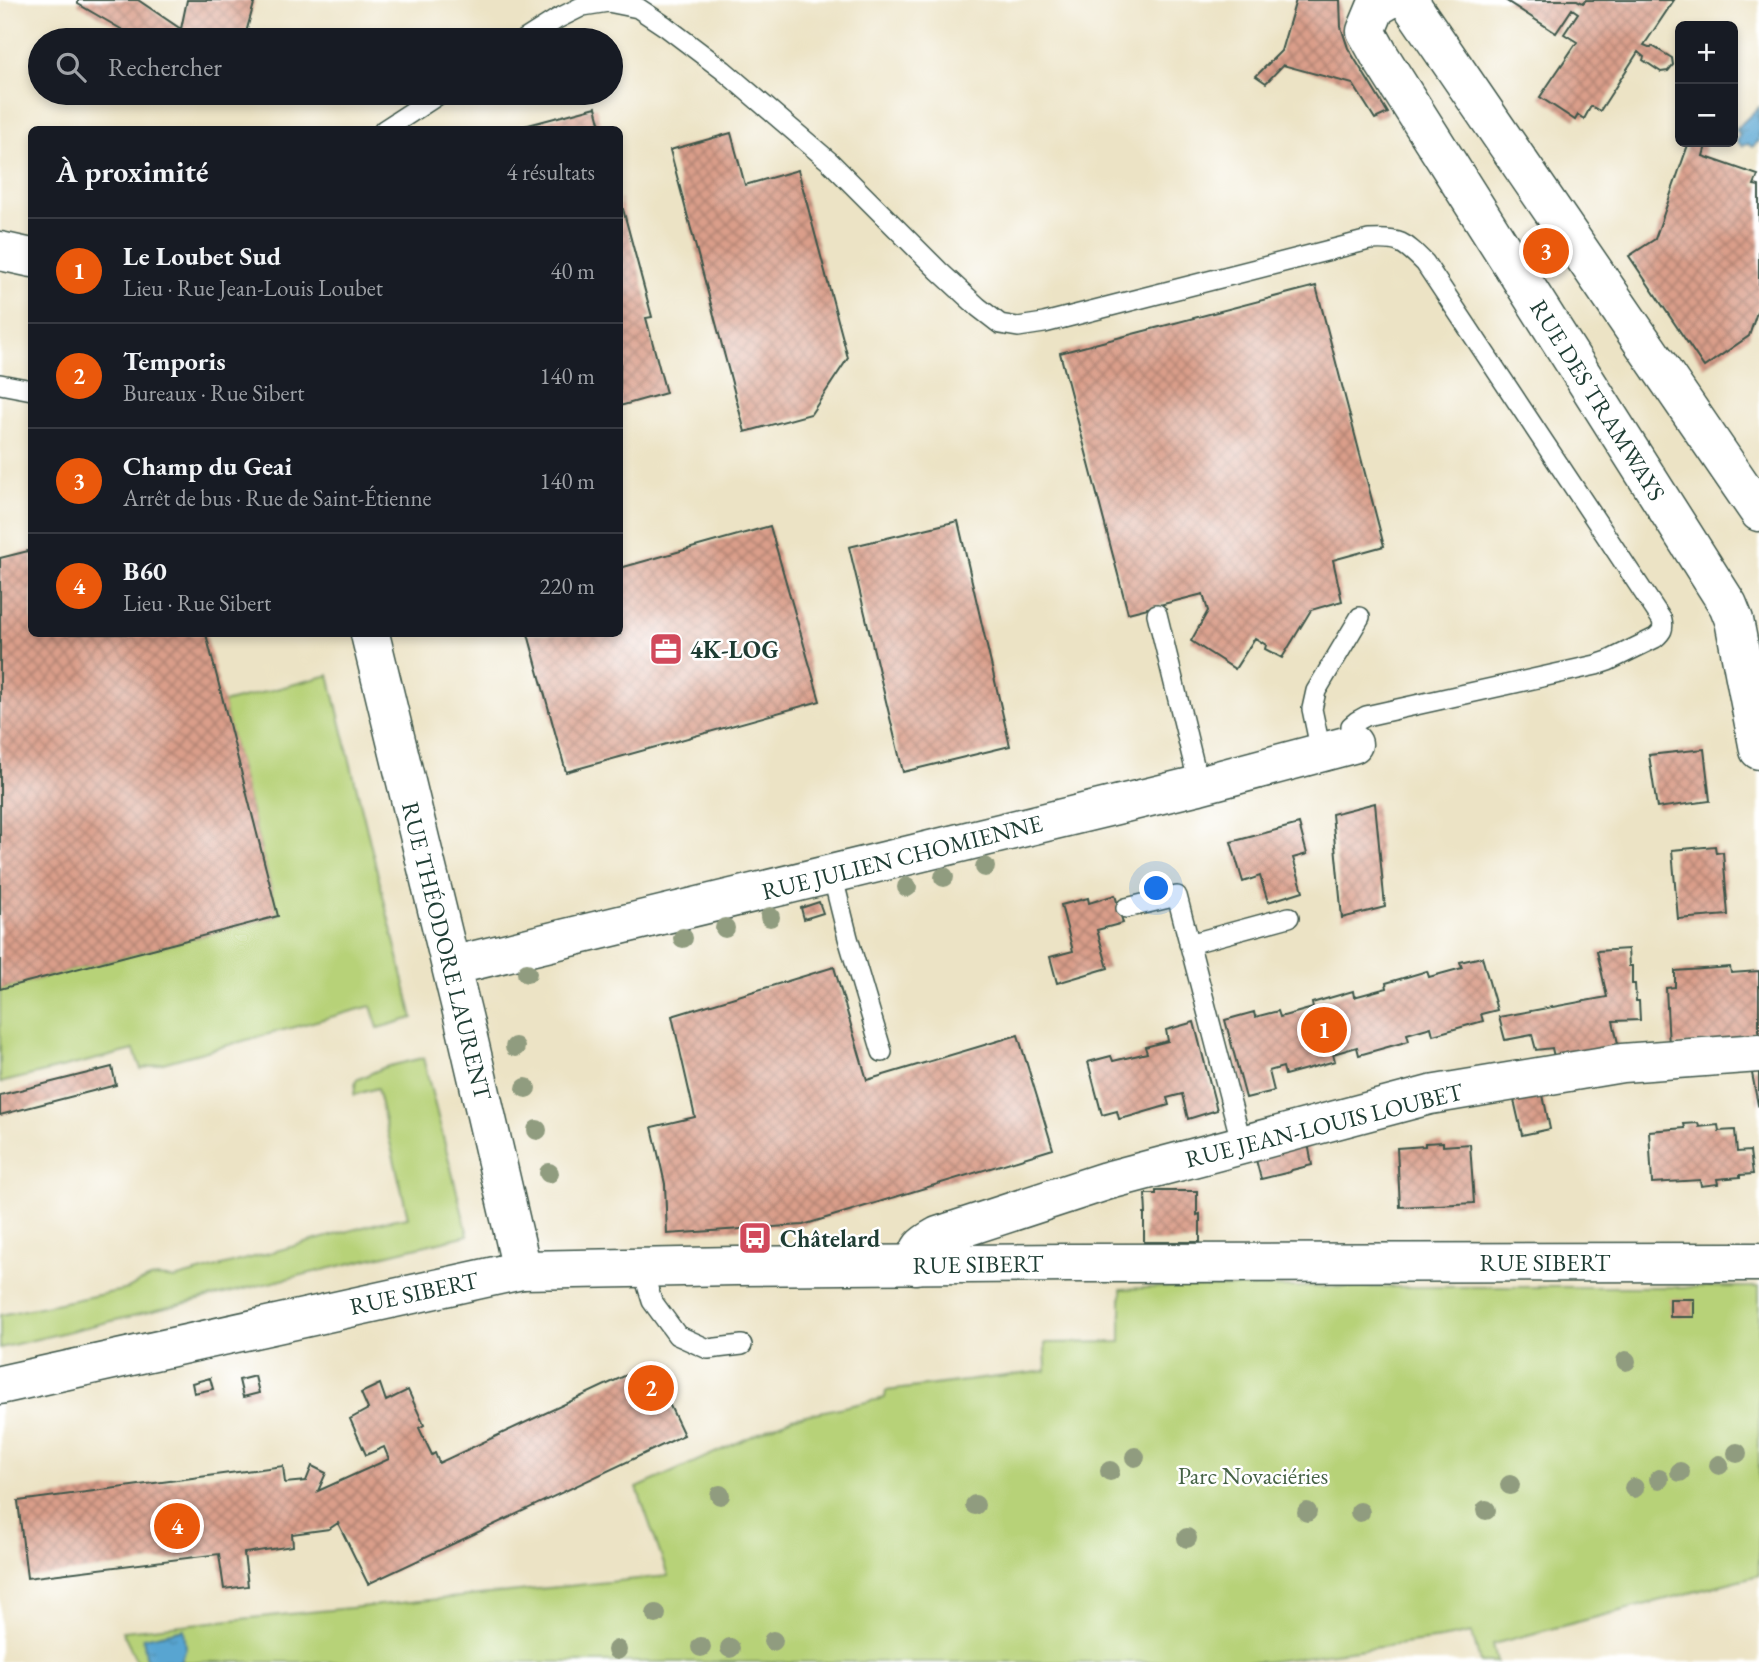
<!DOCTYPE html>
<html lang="fr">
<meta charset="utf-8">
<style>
:root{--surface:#171b24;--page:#20242c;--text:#f1f3f6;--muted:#9ea1a6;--line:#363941;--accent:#ea580c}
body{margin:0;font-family:"EB Garamond",serif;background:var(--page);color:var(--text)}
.controls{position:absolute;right:21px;top:21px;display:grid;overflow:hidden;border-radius:10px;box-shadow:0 4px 10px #0003}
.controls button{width:63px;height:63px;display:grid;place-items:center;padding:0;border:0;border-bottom:2px solid var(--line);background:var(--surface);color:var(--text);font:35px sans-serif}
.you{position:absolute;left:1157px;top:889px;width:24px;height:24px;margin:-18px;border:5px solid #fff;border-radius:50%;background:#1a73e8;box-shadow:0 0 0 10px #1a73e833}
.badge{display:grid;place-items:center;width:46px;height:46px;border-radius:50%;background:var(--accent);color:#fff;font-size:23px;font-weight:700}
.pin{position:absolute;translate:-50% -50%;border:4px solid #fff;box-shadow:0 2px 7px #0006}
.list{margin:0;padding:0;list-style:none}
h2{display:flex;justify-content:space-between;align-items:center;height:91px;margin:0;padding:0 28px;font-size:30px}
h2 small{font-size:23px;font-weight:400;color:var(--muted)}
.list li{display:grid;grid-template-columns:46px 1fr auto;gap:21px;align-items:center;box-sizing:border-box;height:105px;padding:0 28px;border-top:2px solid var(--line)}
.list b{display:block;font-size:26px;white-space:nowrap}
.list p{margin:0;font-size:23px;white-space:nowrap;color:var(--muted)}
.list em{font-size:23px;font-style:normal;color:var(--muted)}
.icon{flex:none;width:38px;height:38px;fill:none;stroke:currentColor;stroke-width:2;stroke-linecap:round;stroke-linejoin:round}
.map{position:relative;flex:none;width:1759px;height:1662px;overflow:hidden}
.search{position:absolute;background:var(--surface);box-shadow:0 4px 10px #0003;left:28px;top:28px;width:595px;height:77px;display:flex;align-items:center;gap:18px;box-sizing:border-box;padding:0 24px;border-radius:38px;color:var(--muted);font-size:26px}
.panel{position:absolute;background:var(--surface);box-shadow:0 4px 10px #0003;left:28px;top:126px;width:595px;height:511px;border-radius:10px}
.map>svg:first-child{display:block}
.green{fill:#b7d278;stroke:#6b8856;stroke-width:2}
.water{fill:url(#water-ripples);stroke:#3c7182;stroke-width:2}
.building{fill:url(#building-cross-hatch)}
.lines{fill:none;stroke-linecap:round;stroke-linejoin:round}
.service-casing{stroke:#3e564a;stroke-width:22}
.minor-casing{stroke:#3e564a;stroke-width:41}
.tertiary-casing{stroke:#3e564a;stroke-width:41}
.secondary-casing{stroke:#3e564a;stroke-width:41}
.service{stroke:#fff;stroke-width:19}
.minor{stroke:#fff;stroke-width:38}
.tertiary{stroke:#fff;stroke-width:38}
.secondary{stroke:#fff;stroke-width:38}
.tree{fill:#909c7f}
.labels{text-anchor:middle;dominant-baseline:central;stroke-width:5;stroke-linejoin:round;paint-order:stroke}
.street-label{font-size:24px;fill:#1f3d34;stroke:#fff}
.poi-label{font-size:24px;font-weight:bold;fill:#1f3d34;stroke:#fff;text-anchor:start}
.park-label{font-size:24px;fill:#456245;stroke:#fff}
</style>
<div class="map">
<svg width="1759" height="1662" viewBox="0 0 1759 1662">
<defs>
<pattern id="water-ripples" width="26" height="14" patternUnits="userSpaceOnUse" patternTransform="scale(1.75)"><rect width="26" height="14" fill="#58a5d1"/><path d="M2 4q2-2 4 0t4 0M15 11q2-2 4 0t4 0" fill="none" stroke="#4888aa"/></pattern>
<pattern id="building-cross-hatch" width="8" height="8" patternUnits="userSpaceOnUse" patternTransform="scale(1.75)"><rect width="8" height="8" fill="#da9e8a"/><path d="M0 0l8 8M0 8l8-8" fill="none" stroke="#b08272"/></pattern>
</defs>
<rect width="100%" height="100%" fill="#fff"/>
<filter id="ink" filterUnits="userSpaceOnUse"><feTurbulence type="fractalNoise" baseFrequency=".0143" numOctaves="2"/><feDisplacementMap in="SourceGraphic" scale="14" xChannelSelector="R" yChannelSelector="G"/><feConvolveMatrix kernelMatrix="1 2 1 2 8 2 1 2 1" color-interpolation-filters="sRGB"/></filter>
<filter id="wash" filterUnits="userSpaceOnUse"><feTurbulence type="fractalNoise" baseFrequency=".00686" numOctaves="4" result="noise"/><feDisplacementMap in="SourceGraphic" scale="28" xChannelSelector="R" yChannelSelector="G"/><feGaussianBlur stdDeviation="1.57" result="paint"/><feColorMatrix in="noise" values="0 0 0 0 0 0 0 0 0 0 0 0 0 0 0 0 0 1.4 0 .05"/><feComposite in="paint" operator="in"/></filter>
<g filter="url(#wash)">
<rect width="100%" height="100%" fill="#ece3c5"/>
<path class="green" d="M329,675l84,343 -35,10 -7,-22 -230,63 -7,-19 -134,33v-94l278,-73 -55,-213z
M423,1058l45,177 -468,113v-33l128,-26c20,-12 23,-14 46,-10l211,-58 23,-4 -31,-129 -23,7 2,-15 29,-13z
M1171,1287h588v288l-266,69 4,18h-17l-8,-29 -31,6 -175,23h-1129l-15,-31 546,-55 -31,-88 155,-70 93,-20 1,-7 160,-20 -1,-28 76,-1v-53z"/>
<path class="water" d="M1759,107v34l-7,6 -4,-3 -6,2 -5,-5 3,-7 -5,-4z
M184,1629l2,18 -5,15h-34l-4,-24z"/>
<g id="blocks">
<path class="building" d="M78,0h60l43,29 6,-29h68l-11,40h-104l-62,-36z
M1296,0h44l1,27 7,21 40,65 -13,6 -22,-35 -70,-19 -17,18 -10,-7 25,-25z
M1505,0h72l6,3 3,-3h88l-30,45 7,3 1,-2 20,12 1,7 -5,6 -7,1 -18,-12 1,-3 -6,-5 -38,59 -9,-5 -7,13 -6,-4 -3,5 -35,-23 37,-55 -13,-8 14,-21 -6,-4 -16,24z
M596,107l6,23h-89v-1z
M731,133l14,52 53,-15 50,188 -37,56 -66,18 -75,-282z
M1689,142h18l-4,14 55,19 -4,10 5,1v120l-10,30 -45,31 -75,-111 26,-17z
M620,198l32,119 -6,1 20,75 -46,13z
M1316,286l68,260 -51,14 9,41 -31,9 -29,48 -17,-9 1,-4 -11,-7 -20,31 -44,-28 17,-30 -5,-17 -75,19 -68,-260z
M958,521l52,225 -107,26 -54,-225z
M770,526l50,175 -254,71 -38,-138h92v-66z
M32,550v84h174l72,282 -278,73v-431z
M1704,749l6,52 -53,7 -8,-53z
M1375,803l10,104 -43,11 -10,-104z
M1299,824l8,30 -14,4 10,33 -35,11 -8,-26 -17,6 -12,-40z
M1715,846l1,7 7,-1 5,63 -50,4 -6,-69z
M1115,895l8,28 -26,7 11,38 -51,15 -7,-26 23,-6 -12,-46 27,-7 1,5z
M819,902l4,11 -19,6 -3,-11z
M1628,949l1,17h3v18h3l1,17h3l1,19 -27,1 6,27 -64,13 -3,-13 -16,2 -4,-15 -27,5 -6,-23 108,-20 -10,-46z
M1482,957l15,53 -16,4 2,7 -50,14 -2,-8 -24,7 2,7 -50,14 -2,-8 -24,7 2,7 -50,14 -2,-8 -14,4 5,20 -28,7 -21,-78 29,-8 1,5 23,-6 2,6 33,-9 -1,-5 41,-12 1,6 33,-9 -1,-5 41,-12 2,6 33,-9 -2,-6z
M834,967l33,113 151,-45 35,114 -250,76 -136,9 -2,-50 -13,-57 43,-10 -23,-101z
M1730,967l1,6 28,-2v70l-90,5 -3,-58 9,-1v-16z
M1194,1022l23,88 -29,9 -6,-25 -15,4 2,7 -41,12 -9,2 -2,-8 -15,4 -14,-53 23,-6 2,5 34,-8 -2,-6 23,-6 -2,-11z
M112,1067l4,18 -116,30v-20z
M1751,1068h8v36l-1,1z
M1543,1095l7,34 -28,6 -8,-35z
M1698,1123l1,4 19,-2 1,6 16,-1 2,22 13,-1 3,23 -13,1v2l-23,2 1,5 -17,2 -1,-6 -48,3 -3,-52 36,-3 -1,-4z
M1443,1142v4l27,-2 4,59 -74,4 -3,-59 28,-2v-3z
M1308,1143l4,22 -20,5 -2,2 -29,7 -6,-23z
M1156,1191h41v24l3,-1v28h-56v-28h2l-1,-20h11z
M1670,1299h24v18h-24z
M650,1364l34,71 -316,149 -30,-61 -9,6 -37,5 1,12 -49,7 4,33 -24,3 -5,-35 -192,24 -9,-77 265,-35 2,17 21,-2 6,-15 14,7 -8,18 71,-32 -5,-12 -18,8 -16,-36 18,-10 -7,-16 19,-9 6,17 22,-11 16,35 -5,3 13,27 3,-2 4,10z
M255,1376l4,17 -16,4 -4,-17z
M210,1378l3,11 -19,4 -2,-10z"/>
</g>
</g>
<g filter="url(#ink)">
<use href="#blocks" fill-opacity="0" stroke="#3e564a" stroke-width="2"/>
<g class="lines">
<defs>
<path id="service" d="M524,40l33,-21 26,-13 25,-4 30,6 27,18 58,44 107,92 109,109 39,36 22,17 18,3 26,-4 325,-83c31,-2 35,2 56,23l237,357c2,9 0,12 -7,18l-47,23 -12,4 -230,51 -9,5 -6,5 2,18
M384,130l57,-37
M0,384l32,6
M1157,614l42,171
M1321,752l-9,-43 4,-18 44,-74
M832,874l16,64 34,114
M1126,908l51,-12 65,249
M1189,944l100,-27
M645,1268l2,17 5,16 25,34 31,14 34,-4"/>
<path id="minor" d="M1388,0l-12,7 -10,24 15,27 347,547 6,15 25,130
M0,251l32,7
M370,634l94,386 58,250
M451,966l748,-181 154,-41
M915,1265c4,-19 7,-20 23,-29l168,-55 324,-86 192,-32 137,-10"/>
<path id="tertiary" d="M0,1385l522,-115 214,-4 333,-3 690,-1"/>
<path id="secondary" d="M1408,0l351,512"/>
</defs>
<use href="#service" class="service-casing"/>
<use href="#minor" class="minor-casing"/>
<use href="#tertiary" class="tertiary-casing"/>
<use href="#secondary" class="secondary-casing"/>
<use href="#service" class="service"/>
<use href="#minor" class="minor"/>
<use href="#tertiary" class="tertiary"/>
<use href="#secondary" class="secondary"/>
</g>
<g class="tree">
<circle cx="985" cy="867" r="10"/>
<circle cx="944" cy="877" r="10"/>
<circle cx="907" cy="887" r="10"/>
<circle cx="770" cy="917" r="10"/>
<circle cx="725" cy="928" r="10"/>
<circle cx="683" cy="938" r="10"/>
<circle cx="527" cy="973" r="10"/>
<circle cx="515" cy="1047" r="10"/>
<circle cx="526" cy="1088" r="10"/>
<circle cx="537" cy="1130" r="10"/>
<circle cx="549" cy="1173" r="10"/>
<circle cx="1626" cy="1361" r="10"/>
<circle cx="1737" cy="1453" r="10"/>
<circle cx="1135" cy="1457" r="10"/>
<circle cx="1719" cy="1465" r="10"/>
<circle cx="1110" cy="1471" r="10"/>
<circle cx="1680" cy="1472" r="10"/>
<circle cx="1659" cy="1479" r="10"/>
<circle cx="1510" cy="1485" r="10"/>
<circle cx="1634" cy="1488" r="10"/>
<circle cx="720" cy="1495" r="10"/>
<circle cx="975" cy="1505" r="10"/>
<circle cx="1486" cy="1510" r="10"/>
<circle cx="1307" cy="1512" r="10"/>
<circle cx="1360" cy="1512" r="10"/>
<circle cx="1187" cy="1538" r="10"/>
<circle cx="656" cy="1614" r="10"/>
<circle cx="773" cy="1641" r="10"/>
<circle cx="701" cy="1647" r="10"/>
<circle cx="730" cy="1648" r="10"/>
<circle cx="617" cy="1650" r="10"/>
</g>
</g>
<defs>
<symbol id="office-square" viewBox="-11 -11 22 22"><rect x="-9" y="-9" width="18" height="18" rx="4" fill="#d1495b" stroke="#fff"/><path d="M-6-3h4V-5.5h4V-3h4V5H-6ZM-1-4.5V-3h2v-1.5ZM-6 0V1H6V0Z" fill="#fff"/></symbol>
<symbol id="bus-square" viewBox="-11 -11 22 22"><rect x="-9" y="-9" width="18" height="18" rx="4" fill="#d1495b" stroke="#fff"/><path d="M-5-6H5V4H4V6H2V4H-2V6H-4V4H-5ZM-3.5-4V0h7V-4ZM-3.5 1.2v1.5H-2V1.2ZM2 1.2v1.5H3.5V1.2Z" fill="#fff"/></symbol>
</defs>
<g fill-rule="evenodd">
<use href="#office-square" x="647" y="630" width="38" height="38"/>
<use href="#bus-square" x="736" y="1219" width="38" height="38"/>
</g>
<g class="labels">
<g class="street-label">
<text transform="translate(1598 400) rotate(58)">RUE DES TRAMWAYS</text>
<text transform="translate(902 857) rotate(-14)">RUE JULIEN CHOMIENNE</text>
<text transform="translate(447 951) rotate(76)">RUE THÉODORE LAURENT</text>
<text transform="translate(1324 1125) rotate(-14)">RUE JEAN-LOUIS LOUBET</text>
<text x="1545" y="1262">RUE SIBERT</text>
<text transform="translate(978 1264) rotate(-1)">RUE SIBERT</text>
<text transform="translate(414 1293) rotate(-12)">RUE SIBERT</text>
</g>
<g class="poi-label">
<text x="690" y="649">4K-LOG</text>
<text x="780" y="1238">Châtelard</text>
</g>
<g class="park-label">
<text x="1253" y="1475">Parc Novaciéries</text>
</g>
</g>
</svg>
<div class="controls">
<button>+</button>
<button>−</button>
</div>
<div class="you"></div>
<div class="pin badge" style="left:1324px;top:1030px">1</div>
<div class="pin badge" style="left:651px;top:1388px">2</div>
<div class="pin badge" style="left:1546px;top:251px">3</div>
<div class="pin badge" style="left:177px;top:1526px">4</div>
<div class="search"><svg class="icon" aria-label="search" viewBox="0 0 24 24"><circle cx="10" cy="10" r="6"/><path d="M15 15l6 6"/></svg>Rechercher</div>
<section class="panel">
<h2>À proximité<small>4 résultats</small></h2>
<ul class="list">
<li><span class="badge">1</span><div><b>Le Loubet Sud</b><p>Lieu · Rue Jean-Louis Loubet</p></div><em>40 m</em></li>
<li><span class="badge">2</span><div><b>Temporis</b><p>Bureaux · Rue Sibert</p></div><em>140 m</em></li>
<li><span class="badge">3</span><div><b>Champ du Geai</b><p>Arrêt de bus · Rue de Saint-Étienne</p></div><em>140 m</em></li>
<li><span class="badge">4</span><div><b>B60</b><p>Lieu · Rue Sibert</p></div><em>220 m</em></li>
</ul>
</section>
</div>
